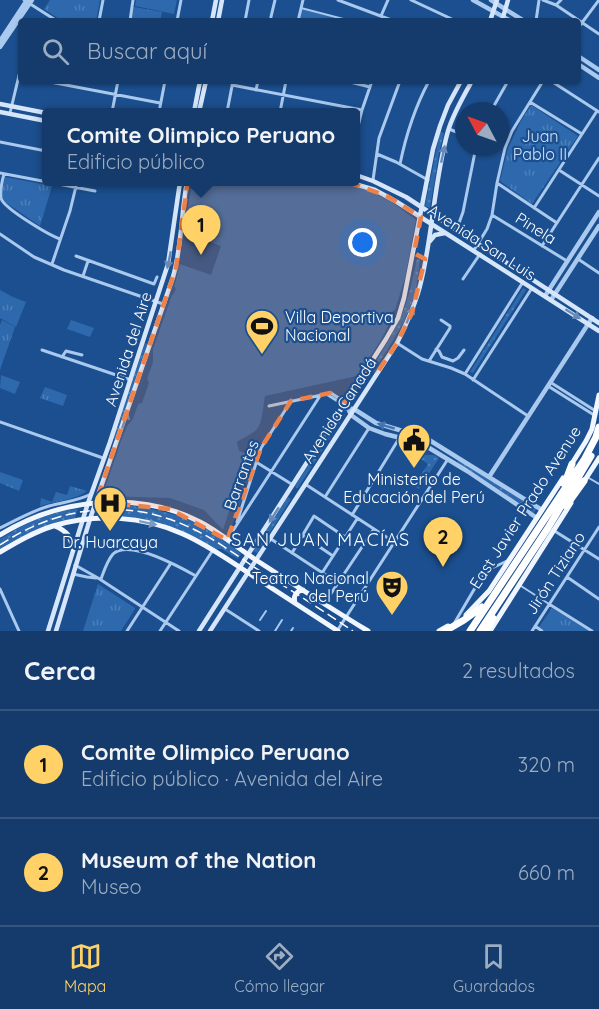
<!DOCTYPE html>
<html lang="es">
<meta charset="utf-8">
<style>
:root{--surface:#143b6b;--page:#214673;--text:#f1f3f6;--muted:#9dadc1;--line:#33557e;--accent:#ffd166}
body{margin:0;font-family:Quicksand,sans-serif;background:var(--page);color:var(--text)}
.compass{position:absolute;left:455px;top:102px;width:54px;height:54px;border-radius:50%;background:var(--surface);box-shadow:0 2px 4px #0004;rotate:311deg}
.you{position:absolute;left:363px;top:243px;width:21px;height:21px;margin:-15px;border:4px solid #fff;border-radius:50%;background:#1a73e8;box-shadow:0 0 0 9px #1a73e833}
.badge{display:grid;place-items:center;width:39px;height:39px;border-radius:50%;background:var(--accent);color:#111;font-size:20px;font-weight:700}
.pin{position:absolute;translate:-50% -50px;filter:drop-shadow(0 2px 3px #0008)}
.pin::after{content:'';position:absolute;top:32px;width:21px;height:18px;background:inherit;clip-path:polygon(0 0,100% 0,50% 100%)}
.popup{position:absolute;left:42px;top:108px;width:318px;height:78px;box-sizing:border-box;display:grid;place-content:center;border-radius:6px;background:var(--surface);filter:drop-shadow(0 2px 4px #0005);font-size:20px;white-space:nowrap;color:var(--muted)}
.popup b{font-size:22px;color:var(--text)}
.popup::after{content:'';position:absolute;left:50%;top:100%;margin-left:-12px;border:12px solid transparent;border-top-color:var(--surface)}
.list{margin:0;padding:0;list-style:none}
h2{display:flex;justify-content:space-between;align-items:center;height:78px;margin:0;padding:0 24px;font-size:26px}
h2 small{font-size:20px;font-weight:400;color:var(--muted)}
.list li{display:grid;grid-template-columns:39px 1fr auto;gap:18px;align-items:center;box-sizing:border-box;height:108px;padding:0 24px;border-top:2px solid var(--line)}
.list b{display:block;font-size:22px;white-space:nowrap}
.list p{margin:0;font-size:20px;white-space:nowrap;color:var(--muted)}
.list em{font-size:20px;font-style:normal;color:var(--muted)}
.icon{flex:none;width:33px;height:33px;fill:none;stroke:currentColor;stroke-width:2;stroke-linecap:round;stroke-linejoin:round}
.map{position:relative;flex:none;width:599px;height:631px;overflow:hidden}
.search{position:absolute;background:var(--surface);box-shadow:0 2px 4px #0004;left:18px;right:18px;top:18px;height:66px;display:flex;align-items:center;gap:15px;box-sizing:border-box;padding:0 21px;border-radius:6px;color:var(--muted);font-size:22px}
.sheet{height:294px;background:var(--surface)}
nav{display:flex;justify-content:space-around;align-items:center;box-sizing:border-box;height:84px;border-top:2px solid var(--line);background:var(--surface);font-size:16px;color:var(--muted)}
nav a{display:grid;justify-items:center;gap:3px}
nav .on{color:var(--accent)}
.map>svg:first-child{display:block}
.grass{fill:url(#grass-dots)}
.park{fill:url(#park-tufts)}
.pitch{fill:#2e69ad}
.lines{fill:none;stroke-linecap:round;stroke-linejoin:round}
.pedestrian{stroke:#a9c9ee;stroke-width:2}
.minor{stroke:#a9c9ee;stroke-width:3}
.tertiary{stroke:#a9c9ee;stroke-width:4.5}
.secondary{stroke:#d6e6fa;stroke-width:4.5}
.primary{stroke:#f0f6ff;stroke-width:5}
.motorway{stroke:#fff;stroke-width:7}
.rail{stroke:#fff;stroke-width:1.5;stroke-dasharray:10 4.5;stroke-linecap:butt}
.oneway{fill:#668bba}
.oneway2{fill:#4674ac}
.oneway3{fill:#7b9ac1}
.marked{fill:#ee8249;fill-opacity:0.2;stroke:#ee8249;stroke-width:4.5;stroke-dasharray:12 8;stroke-linejoin:round}
.labels{text-anchor:middle;dominant-baseline:central;stroke-width:4.5;stroke-linejoin:round;paint-order:stroke}
.park-label{font-size:16px;fill:#cfe3fa;stroke:#1b4f8f}
.street-label{font-size:16px;fill:#fff;stroke:#1b4f8f}
.poi-label{font-size:16px;fill:#fff;stroke:#1b4f8f}
.neighbourhood-label{font-size:18px;letter-spacing:1.5px;fill:#fff;stroke:#1b4f8f}
</style>
<div class="map">
<svg width="599" height="631" viewBox="0 0 599 631">
<defs>
<pattern id="grass-dots" width="8" height="8" patternUnits="userSpaceOnUse" patternTransform="scale(1.5)"><rect width="8" height="8" fill="#2e69ad"/><path d="M2 2h.1M6 6h.1" fill="none" stroke="#4d80b9" stroke-width="1.8" stroke-linecap="round"/></pattern>
<pattern id="park-tufts" width="24" height="20" patternUnits="userSpaceOnUse" patternTransform="scale(1.5)"><rect width="24" height="20" fill="#2e69ad"/><path d="M3 7l-1-3M5 7V3M7 7l1-3M15 17l-1-3M17 17v-4M19 17l1-3" fill="none" stroke="#4d80b9"/></pattern>
</defs>
<rect width="100%" height="100%" fill="#1b4f8f"/>
<path class="grass" d="M440,132l4,1 -5,20 -9,55 -5,-2z
M417,259h3c-2,17 -4,35 -11,51 -9,21 -22,40 -34,59l-3,-2c12,-19 24,-37 32,-58 6,-16 9,-33 13,-50z
M523,288l3,2 -53,83 -3,-1z
M145,343l3,1 -33,95 -2,-1z
M342,414l3,1 -47,73h-2l-1,-2z
M424,455h10l5,3 -20,31 -3,-2 2,-4 -5,-3 2,-3 3,2 10,-15 -7,-5z
M459,460l77,49 -2,4 -77,-51z
M288,497l3,2 -34,54 -4,-2z
M111,504c48,3 95,15 130,50l-3,5 -16,-10h-6c-39,-23 -73,-34 -119,-33l4,-10h7z
M78,509l-3,9c-27,5 -51,16 -75,31v-10c24,-15 50,-28 78,-30z"/>
<path class="park" d="M50,0h50l-4,21h-34l-18,-12z
M134,7l28,5 -2,9h-29z
M301,9l48,12h-51z
M531,105l47,31 -46,68 -32,-23 8,-33 13,-27z
M5,177l47,9 -12,40 -38,-26v-10z
M0,290l13,7 13,5 -10,25 -16,-9z
M2,320l13,7 -15,43v-45z
M71,320l23,8 -4,9 -23,-8z
M45,387l22,8 -4,11 -23,-8z
M0,472l23,8 -4,11 -19,-8z
M70,486l17,5c-9,8 -34,11 -47,15l1,-8 11,4 4,-10 11,3z
M98,584l37,24v1l-14,22h-38z
M552,608l37,23h-44l-6,-4z"/>
<path class="pitch" d="M136,0h41l-3,14 -39,-8z
M192,182h151c22,7 44,15 61,29 4,4 8,5 12,9l-11,58 -10,32 -2,1c-5,23 -23,45 -36,65l-92,20c-2,9 -2,25 -8,33 -4,5 -14,9 -20,13l2,9 8,3 -24,76 -19,-20 -34,-12 -65,-2 -2,-2 19,-56 5,-12 6,-7 5,-15 4,-1 7,-20 -2,-4 6,-17v-13l19,-54h1l3,-7 -2,-1 6,-23 31,11 10,-29 -37,-14z
M1,375l19,7 -5,12 -15,-6z"/>
<g class="lines">
<path class="pedestrian" d="M301,8l50,13
M587,477l12,7
M521,586l28,18
M260,620l6,-9
M275,631l7,-11
M291,631l2,-3"/>
<path class="minor" d="M24,0l33,21
M338,0l56,21
M411,0l45,21
M543,0l13,5 43,29
M556,5l5,-5
M381,16l7,-16
M99,21l4,-21
M130,21l3,-21
M177,21l4,-21
M245,21l4,-21
M270,21l5,-21
M298,21l5,-21
M536,21l3,-21
M578,28l21,-28
M45,81l115,22
M346,81l24,6
M551,81l48,31
M232,85l130,25
M256,90l2,-9
M530,102l52,32
M227,110l13,2
M491,111l17,-30
M112,112l6,-31
M159,112l6,-31
M227,112l6,-31
M280,112l6,-31
M10,113l11,-46
M449,129l15,6
M356,135l6,-25 10,-29
M0,142l46,9
M377,154l19,8 32,18
M400,164c6,-29 15,-57 29,-83
M559,170l40,26
M0,173l95,18
M4,174c-2,7 -4,17 -3,24 2,10 48,37 59,41
M373,180l6,-42 21,-57
M497,183l60,40
M534,208l63,-97
M492,215l75,46
M455,229l4,-6 4,-11 13,-65
M0,234l34,23 30,13 99,34
M542,246l57,-88
M474,250l13,-21 5,-14 5,-32 8,-35 7,-17 31,-50
M76,256l78,28 3,-7
M578,259l21,14
M52,264l18,-53 7,-29
M83,276l5,-15
M463,279l17,-25
M397,343l25,16 29,9 14,6 63,42
M436,349l3,2 3,6 11,4 5,-3 6,-8
M42,350l89,30
M62,357l4,-6 16,4
M429,361l21,-33v-2l-9,-6
M465,374l58,-92
M473,380l59,-92
M550,382l44,28
M548,386l46,29
M328,395l16,10
M269,406l62,-13 14,9
M0,422l103,36
M256,462l37,23
M305,484l89,58
M325,497l44,-69
M352,515l51,-83
M237,522l24,-74 30,-47
M0,528c16,-8 32,-17 49,-22 14,-4 29,-5 42,-12
M553,530l46,29
M302,535l31,21
M271,539l67,44
M227,540l93,-144
M292,553l22,-37 31,21
M75,565l23,13 81,53
M322,573l35,-54
M73,574l14,3 9,1
M567,577l32,22
M101,579c3,-8 6,-18 12,-25 16,-15 67,13 83,22
M0,589l19,42
M324,604l50,-75
M549,604l43,27
M225,609l34,22
M455,622l27,-46 10,-8 15,-7
M535,626l7,5
M127,631l44,-68
M160,631l53,-81
M337,631l111,-172
M532,631l67,-104"/>
<path class="tertiary" d="M473,0l38,21
M491,0l33,21
M0,41l27,-41
M0,47l32,-47
M578,56l21,14
M578,64l21,14
M545,296l54,-84
M551,300l48,-74
M349,398l-1,10 3,7 18,13 16,6 36,9 46,28 70,47
M345,408l9,1 22,14 50,15 116,72
M489,477l103,-159"/>
<path class="secondary" d="M212,21l4,-21
M218,21l4,-21
M490,21l7,-21
M502,21l6,-21
M0,104l46,9
M0,112l46,9
M194,112l6,-31
M199,112l7,-31
M356,175l17,6 33,16 193,126
M348,182l27,8 22,12 202,129
M430,241l5,-6 10,-2
M48,631l40,-128 22,-61 58,-178 12,-82
M56,631l34,-112 83,-242c9,-31 8,-64 14,-95
M199,631l187,-292 12,-21 6,-20 29,-149 7,-23 8,-21 13,-24
M210,631l187,-288c10,-20 19,-39 24,-61 12,-49 13,-101 27,-151 5,-17 15,-34 24,-50"/>
<path class="primary" d="M571,465l15,-24 6,-12 7,-34
M583,483l16,-25
M55,526c12,5 16,11 18,23
M0,535c58,-36 137,-46 200,-13 20,10 37,26 56,38 37,24 74,48 112,71
M0,552c17,-10 34,-20 53,-26 42,-13 90,-10 130,8 25,11 47,27 70,42 28,18 57,37 85,55
M295,603c-2,-7 1,-12 8,-13
M466,615l23,-24 74,-113
M439,631l9,-5
M490,631l81,-128"/>
<path class="motorway" d="M563,483l4,-6 5,-13
M566,506l18,-25
M445,631l19,-11 18,-13
M470,631l114,-171 12,-23 3,-10
M480,631l68,-103 43,-72
M486,631l7,-13"/>
<path class="rail" d="M0,545c58,-39 127,-48 191,-17 24,11 45,27 66,41 32,20 65,41 96,62"/>
</g>
<defs><path id="oneway-solid" d="M-6-.8H1V-3.2L6.5 0L1 3.2V.8H-6Z" transform="scale(1.5)"/></defs>
<g class="oneway">
<use href="#oneway-solid" transform="translate(443 154) rotate(-78)"/>
<use href="#oneway-solid" transform="translate(169 260) rotate(102)"/>
<use href="#oneway-solid" transform="translate(573 314) rotate(32)"/>
<use href="#oneway-solid" transform="translate(410 315) rotate(-67)"/>
<use href="#oneway-solid" transform="translate(125 420) rotate(-71)"/>
<use href="#oneway-solid" transform="translate(274 515) rotate(123)"/>
</g>
<use class="oneway2" href="#oneway-solid" transform="translate(386 426) rotate(-164)"/>
<use class="oneway3" href="#oneway-solid" transform="translate(148 523) rotate(12)"/>
<path class="marked" d="M192,149l156,33 39,14 34,21 -7,36 11,6 -13,54 -15,30 -20,30 -11,-2 -20,31 -16,-9 -39,8 -30,47 -34,92 -57,-31 -74,-7 80,-234z"/>
<defs>
<symbol id="stadium-pin" viewBox="-11 -11 22 30"><path d="M0 17L-7.5 6A9.5 9.5 0 1 1 7.5 6Z" fill="#ffd166" stroke="#1b4f8f"/><path d="M0-5a6.5 5 0 1 0 0 10a6.5 5 0 1 0 0-10ZM-3.5-1.8h7v3.6h-7Z" fill="#111"/></symbol>
<symbol id="civic-pin" viewBox="-11 -11 22 30"><path d="M0 17L-7.5 6A9.5 9.5 0 1 1 7.5 6Z" fill="#ffd166" stroke="#1b4f8f"/><path d="M-.6-6.5H3V-4.5H.6V-3L4-1V1h2V6H-6V1h2V-1L-.6-3ZM-1.2 2.5V6h2.4V2.5Z" fill="#111"/></symbol>
<symbol id="hospital-pin" viewBox="-11 -11 22 30"><path d="M0 17L-7.5 6A9.5 9.5 0 1 1 7.5 6Z" fill="#ffd166" stroke="#1b4f8f"/><path d="M-5-5h3v3.5h4V-5h3V5h-3V1.5h-4V5h-3Z" fill="#111"/></symbol>
<symbol id="theatre-pin" viewBox="-11 -11 22 30"><path d="M0 17L-7.5 6A9.5 9.5 0 1 1 7.5 6Z" fill="#ffd166" stroke="#1b4f8f"/><path d="M-5-5.5Q0-4 5-5.5V0Q5 5 0 6Q-5 5-5 0ZM-3.3-2.5H-1v1.5H-3.3ZM1-2.5H3.3v1.5H1ZM-2.8 1Q0 5.5 2.8 1Z" fill="#111"/></symbol>
</defs>
<g fill-rule="evenodd">
<use href="#stadium-pin" x="243" y="307" width="38" height="52"/>
<use href="#civic-pin" x="395" y="421" width="38" height="52"/>
<use href="#hospital-pin" x="91" y="484" width="38" height="52"/>
<use href="#theatre-pin" x="373" y="568" width="38" height="52"/>
</g>
<g class="labels">
<g class="park-label">
<text x="540" y="136">Juan<tspan x="540" dy="18">Pablo II</tspan></text>
</g>
<g class="street-label">
<text transform="translate(536 228) rotate(32)">Pinela</text>
<text transform="translate(482 242) rotate(33)">Avenida San Luis</text>
<text transform="translate(128 349) rotate(-72)">Avenida del Aire</text>
<text transform="translate(339 410) rotate(-57)">Avenida Canadá</text>
<text transform="translate(241 475) rotate(-70)">Barrantes</text>
<text transform="translate(525 507) rotate(-57)">East Javier Prado Avenue</text>
<text transform="translate(555 573) rotate(-57)">Jirón Tiziano</text>
</g>
<g class="poi-label">
<text x="285" y="317" text-anchor="start">Villa Deportiva<tspan x="285" dy="18">Nacional</tspan></text>
<text x="414" y="479">Ministerio de<tspan x="414" dy="18">Educación del Perú</tspan></text>
<text x="110" y="542">Dr. Huarcaya</text>
<text x="369" y="578" text-anchor="end">Teatro Nacional<tspan x="369" dy="18">del Perú</tspan></text>
</g>
<g class="neighbourhood-label">
<text x="321" y="539">SAN JUAN MACÍAS</text>
</g>
</g>
</svg>
<svg class="compass" viewBox="-18 -18 36 36"><path d="M0-13l5 13h-10z" fill="#e53935"/><path d="M0 13l5-13h-10z" fill="#9dadc1"/></svg>
<div class="you"></div>
<div class="pin badge" style="left:201px;top:255px">1</div>
<div class="popup"><b>Comite Olimpico Peruano</b>Edificio público</div>
<div class="pin badge" style="left:443px;top:567px">2</div>
<div class="search"><svg class="icon" aria-label="search" viewBox="0 0 24 24"><circle cx="10" cy="10" r="6"/><path d="M15 15l6 6"/></svg>Buscar aquí</div>
</div>
<section class="sheet">
<h2>Cerca<small>2 resultados</small></h2>
<ul class="list">
<li><span class="badge">1</span><div><b>Comite Olimpico Peruano</b><p>Edificio público · Avenida del Aire</p></div><em>320 m</em></li>
<li><span class="badge">2</span><div><b>Museum of the Nation</b><p>Museo</p></div><em>660 m</em></li>
</ul>
</section>
<nav>
<a class="on"><svg class="icon" aria-label="map" viewBox="0 0 24 24"><path d="M3 6l6-2 6 2 6-2v14l-6 2-6-2-6 2zM9 4v14M15 6v14"/></svg>Mapa</a>
<a><svg class="icon" aria-label="directions" viewBox="0 0 24 24"><path d="M12 3l9 9-9 9-9-9zM9 14v-3h6M13 9l2 2-2 2"/></svg>Cómo llegar</a>
<a><svg class="icon" aria-label="saved" viewBox="0 0 24 24"><path d="M7 4h10v16l-5-4-5 4z"/></svg>Guardados</a>
</nav>
